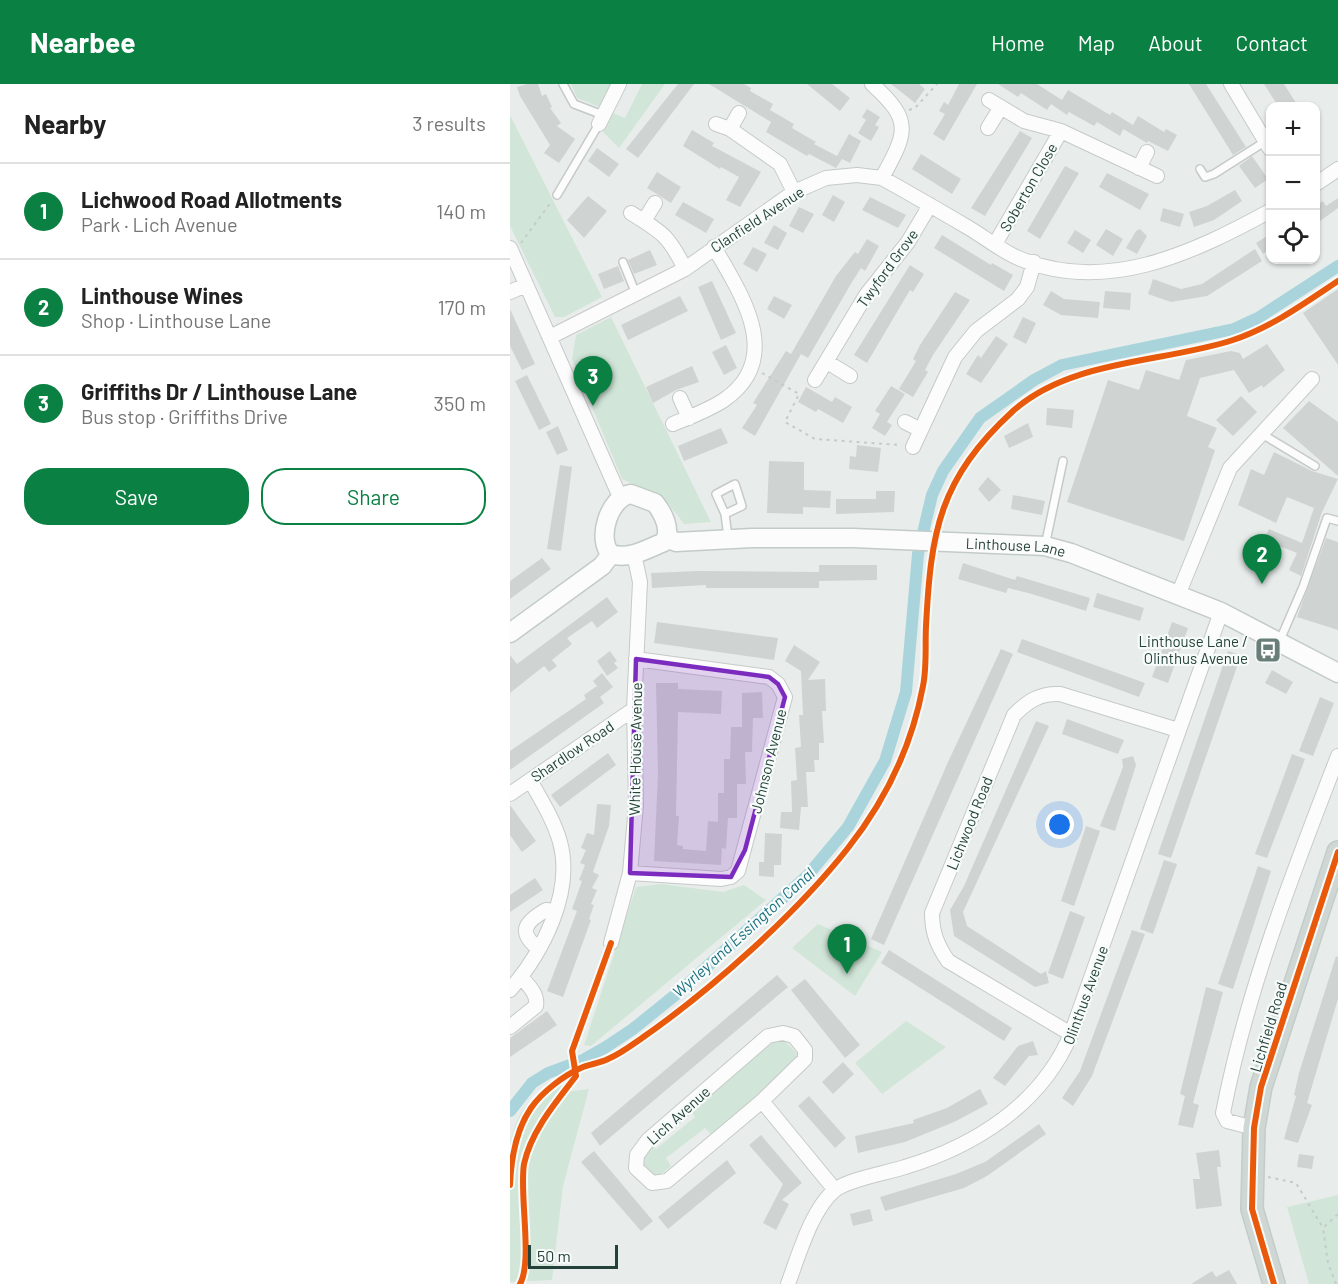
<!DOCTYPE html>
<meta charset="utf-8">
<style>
:root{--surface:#fff;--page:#f6f6f6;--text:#222;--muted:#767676;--line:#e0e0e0;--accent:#0b8043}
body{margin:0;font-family:Barlow,sans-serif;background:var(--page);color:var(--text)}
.controls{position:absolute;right:18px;top:18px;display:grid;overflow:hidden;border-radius:12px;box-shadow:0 2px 4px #0004}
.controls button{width:54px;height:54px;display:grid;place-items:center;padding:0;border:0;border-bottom:2px solid var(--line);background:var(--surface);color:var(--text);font:30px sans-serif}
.scale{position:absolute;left:18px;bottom:15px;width:90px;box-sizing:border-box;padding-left:6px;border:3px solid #24423a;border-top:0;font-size:16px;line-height:21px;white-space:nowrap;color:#24423a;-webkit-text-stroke:4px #f7fbf9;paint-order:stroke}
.you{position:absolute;left:550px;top:741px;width:21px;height:21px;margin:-15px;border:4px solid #fff;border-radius:50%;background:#1a73e8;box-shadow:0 0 0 9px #1a73e833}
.badge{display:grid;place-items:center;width:39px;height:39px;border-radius:50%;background:var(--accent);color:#fff;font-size:20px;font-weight:700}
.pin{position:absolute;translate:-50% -50px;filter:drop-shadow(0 2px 3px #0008)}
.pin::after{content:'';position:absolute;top:32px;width:21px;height:18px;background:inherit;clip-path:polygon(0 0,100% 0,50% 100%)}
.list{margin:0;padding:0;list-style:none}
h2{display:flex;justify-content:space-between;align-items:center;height:78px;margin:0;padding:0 24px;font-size:26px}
h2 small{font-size:20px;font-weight:400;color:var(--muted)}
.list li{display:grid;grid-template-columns:39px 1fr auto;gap:18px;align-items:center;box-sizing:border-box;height:96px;padding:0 24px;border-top:2px solid var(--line)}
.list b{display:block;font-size:22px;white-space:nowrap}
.list p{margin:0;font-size:20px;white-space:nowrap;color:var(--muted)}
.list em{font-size:20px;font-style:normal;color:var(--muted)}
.actions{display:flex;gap:12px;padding:18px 24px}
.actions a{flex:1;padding:14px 0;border:2px solid var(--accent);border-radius:24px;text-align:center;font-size:21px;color:var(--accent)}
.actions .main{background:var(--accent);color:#fff}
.icon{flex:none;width:33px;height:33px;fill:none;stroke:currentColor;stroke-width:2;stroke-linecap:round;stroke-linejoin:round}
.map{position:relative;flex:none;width:828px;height:1200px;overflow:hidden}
header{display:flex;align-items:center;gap:36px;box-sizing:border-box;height:84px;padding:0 30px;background:var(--accent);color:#fff}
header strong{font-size:28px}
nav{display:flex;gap:33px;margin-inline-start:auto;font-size:21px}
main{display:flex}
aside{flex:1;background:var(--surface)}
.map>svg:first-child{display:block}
.green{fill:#d1e6d8}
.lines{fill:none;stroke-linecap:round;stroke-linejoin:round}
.canal{stroke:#a9d4db;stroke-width:12}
.building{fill:#cfd4d2}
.lane-casing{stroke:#c5cac8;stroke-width:10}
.street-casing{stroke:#c5cac8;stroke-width:16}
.secondary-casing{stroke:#c3cbc8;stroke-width:21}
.primary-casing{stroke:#c3ccc9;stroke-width:24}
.path{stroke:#c3ccca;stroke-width:2;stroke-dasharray:3 4.5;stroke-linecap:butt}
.lane{stroke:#fcfcfc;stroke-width:7}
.street{stroke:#fcfcfc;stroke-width:14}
.secondary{stroke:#fcfcfc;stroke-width:18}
.primary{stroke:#cfd7d5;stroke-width:21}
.cycleway-casing{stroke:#f7fbf9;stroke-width:10}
.cycleway{stroke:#e8590c;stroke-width:6}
.marked{fill:#7b2cbf;fill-opacity:0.2;stroke:#7b2cbf;stroke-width:4.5;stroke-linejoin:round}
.labels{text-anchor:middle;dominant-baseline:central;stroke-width:4.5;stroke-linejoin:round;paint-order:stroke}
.street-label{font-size:15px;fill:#24423a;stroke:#f7fbf9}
.poi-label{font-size:15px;fill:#24423a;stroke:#f7fbf9;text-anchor:end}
.water-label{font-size:16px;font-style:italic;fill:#1c6f80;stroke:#f7fbf9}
</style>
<header>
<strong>Nearbee</strong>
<nav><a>Home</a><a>Map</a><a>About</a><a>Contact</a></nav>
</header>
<main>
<aside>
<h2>Nearby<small>3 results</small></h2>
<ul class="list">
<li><span class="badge">1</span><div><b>Lichwood Road Allotments</b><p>Park · Lich Avenue</p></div><em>140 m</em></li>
<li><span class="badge">2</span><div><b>Linthouse Wines</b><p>Shop · Linthouse Lane</p></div><em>170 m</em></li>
<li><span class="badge">3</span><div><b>Griffiths Dr / Linthouse Lane</b><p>Bus stop · Griffiths Drive</p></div><em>350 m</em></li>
</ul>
<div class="actions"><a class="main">Save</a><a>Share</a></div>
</aside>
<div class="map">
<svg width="828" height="1200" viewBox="0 0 828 1200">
<rect width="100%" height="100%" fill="#e8edeb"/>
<path class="green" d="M61,0h40l-11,23 -23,-9z
M132,0h23l-46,64 -16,-16 10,-19 12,5z
M0,31l92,182 -38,20h-9l-45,-91z
M101,233l100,205 -27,2 -20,-26 -42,-19 -50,-120 4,-24z
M151,800l62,8 21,-7 22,15 -175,146 -7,-1 52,-158z
M308,840l64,28 -27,44 -63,-48z
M396,937l40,26 -64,47 -27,-31z
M263,954h9l15,16 -4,12 -81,69 -7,-7 -39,30 5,8 -12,10h-8l-10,-10 2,-13 7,-10 6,6 39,-32 -5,-7z
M51,996l3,12 25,-3 -26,97 -11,94 -42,2v-138c9,-39 19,-44 51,-64z
M828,1111v89h-29l-22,-77z"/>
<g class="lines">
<path class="canal" d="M0,1027l22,-28 16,-10 35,-13 23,-13 27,-18 46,-37 128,-116 41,-49 37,-66 21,-69 12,-138 14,-59 11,-24 37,-53 54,-38 28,-15 172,-36 24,-11 80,-52"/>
</g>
<path class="building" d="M17,0h11l4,12 4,-2 6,13 -2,1 11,15 -4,3 18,13 -16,24 -15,-10 6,-8 -30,-49 -3,-9z
M168,0h16l-56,74 -12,-9z
M199,0h35l7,4 -1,3 23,13 -3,6 24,14 -2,4 24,14 -2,2 23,12 12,-22 12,7 -11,22 -8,-4 -6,9 -27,-14 -2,2 -41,-24 5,-10z
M297,0h25l18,14 -10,13z
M381,0h28l6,5 -10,14z
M449,0h18l-33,57 -11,-7 12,-20 -6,-3 5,-9 4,3z
M488,0h39l25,16 6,-10 42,25 2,-3 21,13 5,-9 26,16 2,-3 11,6 -9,16 -20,-10 -1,2 -24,-14 -3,7 -23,-14 -3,4 -25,-14 -2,3 -16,-11 -4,6 -26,-17 -3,4z
M679,0h17l40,63 -13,8z
M754,0h20l14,22h-20z
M357,25l13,8 -5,8 4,2 -8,14 -13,-8 8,-13 -4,-3z
M182,46l22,13 -2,3 49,26 -21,35 -14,-7 13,-23 -18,-10 -1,2 -37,-23z
M510,47l12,7 -47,78 -14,-8z
M87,64l22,16 -10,13 -21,-16z
M411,70l40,25 -9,15 -40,-25z
M742,72l16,23 -13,9 -16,-22z
M555,82l14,7 -39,66 -13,-8z
M147,88l24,15 -10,16 -24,-15z
M597,89l42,21 -9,16 -41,-23z
M725,106l7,11 -28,19 -20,7 -5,-15 18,-6z
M323,111l12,7 -11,20 -12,-7z
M78,112l19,15 -23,27 -17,-18z
M360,113l36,18 -8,13 -36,-18z
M828,114v10l-22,16v-18l7,-5 3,5z
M173,118l31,17 -8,14 -31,-18z
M289,123l15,7 -11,19 -14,-7z
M653,124l21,6 -4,13 -20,-6z
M264,141l13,8 -9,17 -14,-7z
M596,145l17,10 -10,17 -17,-11z
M630,145l7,7 -10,18 -11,-6 10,-17z
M565,146l16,10 -8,13 -16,-10z
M760,150v15l-7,5 -7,-11z
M432,151l49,30 1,-2 21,12 -9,16 -70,-43z
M357,155l12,7 -14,25 -4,-3 -9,14 -44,76 -7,-4 -46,82 -13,-8 15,-23 -4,-2 33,-52 5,3 45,-78 19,-24 3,2z
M243,163l14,7 -10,18 -14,-8z
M745,165l7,12 -55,35 -36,6 -23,-8 5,-15 28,10 21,-5z
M140,166l7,15 -23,9 -6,-14z
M400,181l14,9 -11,18 -3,-2 -43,73 -13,-8z
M108,182l6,15 -20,8 -6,-15z
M202,197l24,52 -15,7 -23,-53z
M828,205v76l-35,-52z
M541,207l13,8 36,3 -2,16 -37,-3 -18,-10z
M595,207l26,2 -1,17 -27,-2z
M445,208l15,8 -37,55 -8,15 3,2 -15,25 -14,-8 17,-28 -3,-2 7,-14z
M170,212l8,15 -60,29 -7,-15z
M264,212l18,9 -8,14 -17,-10z
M0,225l25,55 -13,6 -12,-24z
M513,233l13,6 -10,21 -13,-7z
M486,252l12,8 -27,39 -15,-9 12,-19 3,3z
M757,260l18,26 -22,18 -1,-3 -13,8 -15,-23 -34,8 -13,38 30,12 -9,19 7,3 -31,91 -117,-39 41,-122 31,10 7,-20 33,10 7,-20 45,-9 9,2 3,6z
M216,261l11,23 -13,7 -12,-23z
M182,282l7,16 -23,8 -23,13 -7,-16z
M17,291l24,49 -12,6 -24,-49z
M381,302l14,8 -18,28 5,3 -7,11 -13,-8 8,-14 -5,-3z
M296,303l26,15 3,-5 17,10 -9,16 -25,-14 -2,3 -18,-10z
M731,312l16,16 -24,24 -17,-16z
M799,317l29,21v54l-55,-48z
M537,324l27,2 -2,18 -26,-3z
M518,339l5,14 -24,11 -5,-12z
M48,342l10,24 -11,5 -11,-23z
M211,344l7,15 -44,18 -6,-15z
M347,361l24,3 -3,24 -29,-3 1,-13 6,1z
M764,368l38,19 26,8 -16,33 -21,64 -12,-6 8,-17 -33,-13 5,-11 33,14 12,-35 -27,-11 -11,26 -38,-18 13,-36 13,6z
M259,377l35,1v28l27,1 -1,17 -27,-1v7l-36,-1z
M50,381l12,2 -11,84 -14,-2z
M478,393l13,13 -12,12 -11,-13z
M366,407h19l-1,21 -58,2v-15h40z
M503,411l32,6 -3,14 -31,-6z
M816,454l12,4v88l-41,-13z
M32,474l9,11 -41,30v-18z
M453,479l52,17 2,-4 73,22 -4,13 -54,-17 -24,-6 -2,5 -48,-14z
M309,481h58v15l-58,1z
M188,487l121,1v16h-113v-3l-54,3 -1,-15z
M587,509l47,15 -4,13 -47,-14z
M97,513l11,15 -21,16 -5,-7 -25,17 5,6 -20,16 5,6 -8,6 -5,-6 -34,27v-38l7,9z
M147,538l121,16 -4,22 -120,-17z
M662,538l16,6 -20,55 -16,-6z
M512,555l123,44 -6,14 -122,-45z
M284,561l26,17 -12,18 17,-1 1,32h-4l2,32h-5v17h-5l1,12h-9l2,35h-7l-2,23 -19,-2 1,-16h11l-1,-31 6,-1 -2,-32 6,-1 -2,-32h4l-2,-44 -16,-10z
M491,565l12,5 -129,291 -13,-6 77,-177z
M100,567l7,10 -3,2 4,5 -11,8 -10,-15z
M718,567l13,4 -70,203 -13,-4z
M762,586l21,12 -7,12 -21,-11z
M92,589l11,14 -13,10 4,6 -94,67v-19l76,-52 -2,-4 13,-9 -4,-5z
M146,599h22v6l44,2 -1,23 -43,-2 -2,104h3l-2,29 6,1v3l23,2 2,-30 10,1v-29h6v-34h6l1,-32h11v-34l20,-1 1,26h-10l-1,34h-7l1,32h-9v34h-9l-2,31 -4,-1 -1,17 -67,-4 4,-87z
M810,613l14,6 -21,53 -14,-5z
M557,635l57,21 -6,14 -56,-20z
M526,637l13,5 -86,186 4,14 74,48 5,-3 3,12 -14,4 -81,-51 -4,-26 14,-24z
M98,669l8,12 -56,42 -9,-12z
M782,670l13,5 -38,99 -12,-4z
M623,672l3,9 -21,66 -15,-5 23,-59 -1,-8z
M87,720l14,1 -2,21 -16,46 6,3 -7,13 5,2 -6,14 3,1 -5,14 2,1 -28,77 -16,-6 30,-80 -5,-2 10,-28 -3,-1 6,-15 -5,-2 6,-13 -5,-2 6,-15 7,2z
M0,721l26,36 -14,11 -12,-17z
M576,742l14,5 -26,75 -13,-5z
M255,749l17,1 -1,31h-7v12l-15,-1v-14h5z
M654,776l13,4 -24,70 -13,-5z
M748,782l13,5 -38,118 -15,-5z
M25,794l8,12 -33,22v-17z
M560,827l15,6 -22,62 -15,-6z
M622,846l13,4 -53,142 -19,30 -11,-8 18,-27z
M379,866l123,78 -8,13 -123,-78z
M826,872l2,1v42l-31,104 5,2 -14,38 -14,-4 12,-43 -2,-1 5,-22z
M267,891l11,12 -188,159 -9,-13z
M295,895l55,66 -15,13 -54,-68z
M696,903l17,5 -30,111 6,2 -6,23 -15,-3 7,-29 -5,-2z
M37,927l10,14 -47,32v-19z
M523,957l5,14 -9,1 -24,30 -12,-8 25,-32z
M333,978l11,12 -21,20 -11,-12z
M470,1005l8,15 -34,18 -49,20 -47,11 -3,-17 59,-13 -1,-3 34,-12z
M299,1012l37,42 -11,10 -37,-42z
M529,1040l7,10 -59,42 -23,12 -79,23 -5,-14 76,-23 29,-12z
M251,1051l41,48 -20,17 7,4 -13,26 -13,-7 20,-39 -34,-39z
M709,1066l2,17h-4l5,39 -26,3 -3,-30h7l-4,-26z
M84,1067l59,70 -12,10 -60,-69z
M789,1070l15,2 -2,13 -15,-2z
M217,1076l9,13 -68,56 -10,-12z
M360,1125l3,12 -20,5 -3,-12z
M719,1186l8,14h-46l21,-13 4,6z"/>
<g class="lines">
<defs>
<path id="lane" d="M53,0l11,20 29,11
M690,85l5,8 9,-3 52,-33
M47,111l42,-71
M113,178l13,32
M752,350l53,32
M215,430l17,-8 -7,-22 -19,10 9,20 3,23
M535,462l18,-85
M770,556l23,-53 24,-69 11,3"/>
<path id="street" d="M362,0c41,37 35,48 10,94
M721,0l39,65
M479,16l35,21 37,10 96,45
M89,40l20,-40
M206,40l14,5 50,35 14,28
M478,44l13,-21
M220,45l9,-16
M629,84l8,-16
M806,100l22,-15
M121,129c31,19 38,23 54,56
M134,137l11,-18
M485,160l66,-113
M0,164l110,249
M0,208l16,-7
M40,253l135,-68 109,-77 32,-14 31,-3 25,3c29,16 58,33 87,50 15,9 30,21 47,29 88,39 177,-4 254,-46
M317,278l23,14
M305,296l51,-85 42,-53 22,-37
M170,314l9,20
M395,338l16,8
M163,340c17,-7 36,-14 51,-24 61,-42 17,-106 -10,-153
M403,363l42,-90 21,-26 42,-32 9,-12 7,-25
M668,511l52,-127 82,-89
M0,710l124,-85
M120,789l91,6 10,-2 7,-6 47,-174 -7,-13 -9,-7 -133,-18
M101,859l19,-70 6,-68 -2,-96 6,-127 -6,-28
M29,865c-22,-17 -14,-27 7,-39l9,1
M0,906c32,-37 64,-97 50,-148 -6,-22 -19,-42 -30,-62
M0,943l26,-21c2,-12 -7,-20 -15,-29
M561,950l-123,-73c-11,-16 -16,-29 -16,-48l82,-198c14,-14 26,-22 46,-21l118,36
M252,1017l43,-42v-9l-11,-14 -11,-3 -15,3 -120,104 -11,15 -1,13 16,15 15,-2 95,-80 73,89
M744,1044l-27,-7 -4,-8c24,-124 70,-240 115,-357
M278,1200c10,-27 24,-76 47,-94 14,-11 52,-17 70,-23 70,-21 137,-63 166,-133l150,-422"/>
<g id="secondary">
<path d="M121,410l24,9c8,10 17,27 9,39 -17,7 -35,18 -53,12 -15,-14 -2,-57 20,-60z"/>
<path id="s1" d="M157,454l9,4 76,-4h101l192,8 26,7 150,59 117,61"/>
<path d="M0,549l92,-67 9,-12"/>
</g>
<path id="primary" d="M764,1200l-22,-75 2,-81 7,-41 77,-235"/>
</defs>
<use href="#lane" class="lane-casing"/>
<use href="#street" class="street-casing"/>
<use href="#secondary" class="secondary-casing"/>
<use href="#primary" class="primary-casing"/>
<path class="path" d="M399,26l6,-2 22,-24
M11,159l30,-41
M252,289l37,21 -14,28 30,17 86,6
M758,1093l28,6 27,45
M826,1200l-8,-21 -5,-35 15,-14"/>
<use href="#lane" class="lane"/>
<use href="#street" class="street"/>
<use href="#secondary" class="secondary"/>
<use href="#primary" class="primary"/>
<defs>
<path id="cycleway" d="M0,1101c1,-26 6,-55 21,-77 11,-16 33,-33 52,-41 8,-3 17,-4 25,-8 12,-5 24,-14 34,-21 69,-48 154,-124 206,-190 37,-47 64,-103 75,-162 4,-19 2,-41 3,-60 5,-95 13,-147 87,-215 58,-52 150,-48 220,-71 39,-13 72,-37 105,-59
M10,1200c13,-23 -1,-90 4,-120 7,-33 32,-62 52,-88l-4,-25 39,-108
M764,1200l-22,-75 2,-81 7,-41 77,-235"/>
</defs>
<use href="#cycleway" class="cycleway-casing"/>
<use href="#cycleway" class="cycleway"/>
</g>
<path class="marked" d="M126,575l133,18 9,7 7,13 -40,153 -14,27 -101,-4z"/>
<defs>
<symbol id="bus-square" viewBox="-11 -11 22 22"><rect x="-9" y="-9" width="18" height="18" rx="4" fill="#697e78" stroke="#f7fbf9"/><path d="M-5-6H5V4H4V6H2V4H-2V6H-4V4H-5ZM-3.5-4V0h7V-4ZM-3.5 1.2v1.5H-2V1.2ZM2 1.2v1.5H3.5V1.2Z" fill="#fff"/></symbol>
</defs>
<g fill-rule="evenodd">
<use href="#bus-square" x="743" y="551" width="30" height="30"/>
</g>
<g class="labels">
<g class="street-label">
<text transform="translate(518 103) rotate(-60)">Soberton Close</text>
<text transform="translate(247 135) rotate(-33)">Clanfield Avenue</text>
<text transform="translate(377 184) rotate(-54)">Twyford Grove</text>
<text stroke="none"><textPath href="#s1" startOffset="350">Linthouse Lane</textPath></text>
<text transform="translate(125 665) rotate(-89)">White House Avenue</text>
<text transform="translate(62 667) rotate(-34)">Shardlow Road</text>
<text transform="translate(258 677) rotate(-76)">Johnson Avenue</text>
<text transform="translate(459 739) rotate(-68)">Lichwood Road</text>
<text transform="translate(575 911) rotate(-70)">Olinthus Avenue</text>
<text transform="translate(758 943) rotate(-73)">Lichfield Road</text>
<text transform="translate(168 1031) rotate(-42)">Lich Avenue</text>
</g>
<g class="poi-label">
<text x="738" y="557">Linthouse Lane /<tspan x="738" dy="17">Olinthus Avenue</tspan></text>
</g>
<g class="water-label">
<text transform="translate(233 848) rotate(-42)">Wyrley and Essington Canal</text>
</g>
</g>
</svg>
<div class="controls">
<button>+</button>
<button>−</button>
<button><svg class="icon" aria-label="locate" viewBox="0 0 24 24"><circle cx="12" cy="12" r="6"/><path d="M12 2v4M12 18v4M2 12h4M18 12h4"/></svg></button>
</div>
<div class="scale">50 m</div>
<div class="you"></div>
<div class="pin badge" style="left:337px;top:890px">1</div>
<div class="pin badge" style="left:752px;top:500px">2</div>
<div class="pin badge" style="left:83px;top:322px">3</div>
</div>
</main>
